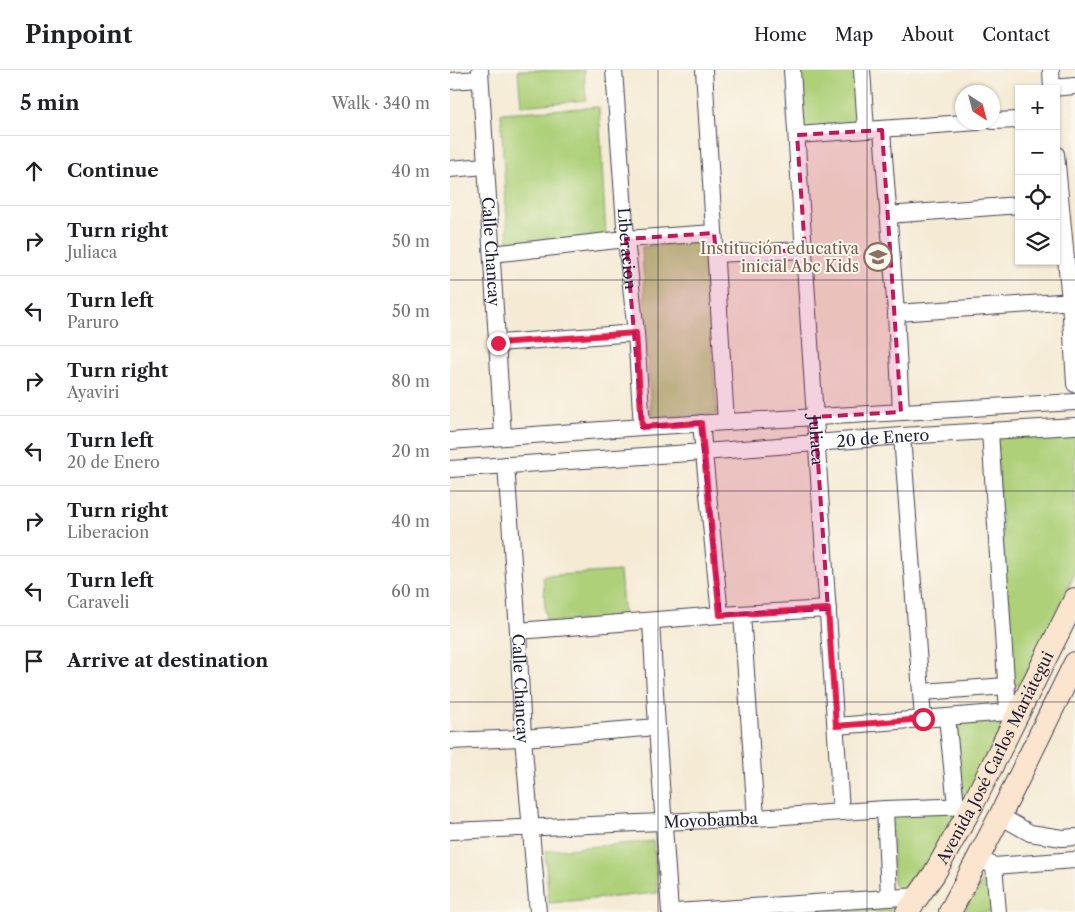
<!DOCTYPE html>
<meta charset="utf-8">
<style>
:root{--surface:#fff;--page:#f2f2f2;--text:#202124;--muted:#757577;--line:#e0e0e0}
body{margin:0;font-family:"Libre Caslon Text",serif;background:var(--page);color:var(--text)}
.controls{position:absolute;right:15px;top:15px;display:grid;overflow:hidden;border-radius:0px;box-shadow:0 1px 4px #0004}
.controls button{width:45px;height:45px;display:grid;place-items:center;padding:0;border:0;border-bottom:1px solid var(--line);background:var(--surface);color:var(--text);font:25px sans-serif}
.compass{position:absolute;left:505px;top:15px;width:45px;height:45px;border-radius:50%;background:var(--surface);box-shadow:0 1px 4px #0004;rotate:144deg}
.stop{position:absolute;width:15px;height:15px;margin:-11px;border:4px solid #e11d48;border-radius:50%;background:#fff}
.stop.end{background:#e11d48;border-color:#fff;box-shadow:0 1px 5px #0008}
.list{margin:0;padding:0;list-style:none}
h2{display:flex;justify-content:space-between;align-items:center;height:65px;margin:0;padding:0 20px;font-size:21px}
h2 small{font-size:16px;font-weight:400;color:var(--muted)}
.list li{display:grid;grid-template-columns:32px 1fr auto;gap:15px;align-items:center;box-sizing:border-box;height:70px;padding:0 20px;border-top:1px solid var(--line)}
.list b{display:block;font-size:19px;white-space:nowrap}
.list p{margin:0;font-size:16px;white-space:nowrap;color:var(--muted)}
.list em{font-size:16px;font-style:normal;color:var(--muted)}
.icon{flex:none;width:28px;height:28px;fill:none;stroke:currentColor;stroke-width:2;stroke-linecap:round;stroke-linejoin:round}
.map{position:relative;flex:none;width:625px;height:842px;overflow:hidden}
header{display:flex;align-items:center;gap:30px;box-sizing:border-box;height:70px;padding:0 25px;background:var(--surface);border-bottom:1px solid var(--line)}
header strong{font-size:24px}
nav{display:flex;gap:28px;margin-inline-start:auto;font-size:18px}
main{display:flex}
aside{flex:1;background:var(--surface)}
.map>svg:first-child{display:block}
.green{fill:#add079;stroke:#68795a}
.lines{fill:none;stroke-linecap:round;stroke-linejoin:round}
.street-casing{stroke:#424052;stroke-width:18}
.secondary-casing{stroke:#424052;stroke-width:24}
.street{stroke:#fff;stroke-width:16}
.secondary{stroke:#fce5cf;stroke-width:22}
.route{stroke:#e11d48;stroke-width:6}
.marked{fill:#c2185b;fill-opacity:0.2;stroke:#c2185b;stroke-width:4;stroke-dasharray:10 6;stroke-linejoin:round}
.grid{fill:none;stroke:#22223b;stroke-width:1;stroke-opacity:0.55}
.labels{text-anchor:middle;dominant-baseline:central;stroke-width:4;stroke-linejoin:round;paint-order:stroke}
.street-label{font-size:16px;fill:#22223b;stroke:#fbf7ec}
.education-label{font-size:16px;fill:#785e54;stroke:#fbf7ec;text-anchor:end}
</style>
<header>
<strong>Pinpoint</strong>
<nav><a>Home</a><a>Map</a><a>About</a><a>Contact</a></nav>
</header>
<main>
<aside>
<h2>5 min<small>Walk · 340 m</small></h2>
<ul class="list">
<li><svg class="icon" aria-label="ahead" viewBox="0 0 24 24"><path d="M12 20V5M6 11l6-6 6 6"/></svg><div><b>Continue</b></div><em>40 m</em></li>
<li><svg class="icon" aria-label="right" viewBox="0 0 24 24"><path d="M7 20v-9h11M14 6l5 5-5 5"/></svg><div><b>Turn right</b><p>Juliaca</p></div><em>50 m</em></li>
<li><svg class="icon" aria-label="left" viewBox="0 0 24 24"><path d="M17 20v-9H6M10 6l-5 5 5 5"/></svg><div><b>Turn left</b><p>Paruro</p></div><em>50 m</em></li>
<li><svg class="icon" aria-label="right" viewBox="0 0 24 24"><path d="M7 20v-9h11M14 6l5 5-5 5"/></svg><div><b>Turn right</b><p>Ayaviri</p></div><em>80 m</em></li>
<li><svg class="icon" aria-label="left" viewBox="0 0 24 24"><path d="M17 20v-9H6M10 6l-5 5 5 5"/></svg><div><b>Turn left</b><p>20 de Enero</p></div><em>20 m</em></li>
<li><svg class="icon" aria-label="right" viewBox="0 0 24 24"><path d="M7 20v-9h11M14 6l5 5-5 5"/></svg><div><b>Turn right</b><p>Liberacion</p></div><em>40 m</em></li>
<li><svg class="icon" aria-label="left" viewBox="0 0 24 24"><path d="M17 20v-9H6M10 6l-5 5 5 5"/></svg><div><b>Turn left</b><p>Caraveli</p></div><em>60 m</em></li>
<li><svg class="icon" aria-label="arrive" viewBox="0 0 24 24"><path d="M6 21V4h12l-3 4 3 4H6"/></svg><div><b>Arrive at destination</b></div></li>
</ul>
</aside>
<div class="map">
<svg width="625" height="842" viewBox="0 0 625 842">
<rect width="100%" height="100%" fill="#fbf7ec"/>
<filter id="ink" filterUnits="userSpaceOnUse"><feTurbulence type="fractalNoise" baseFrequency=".02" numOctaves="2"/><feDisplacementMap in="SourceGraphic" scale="10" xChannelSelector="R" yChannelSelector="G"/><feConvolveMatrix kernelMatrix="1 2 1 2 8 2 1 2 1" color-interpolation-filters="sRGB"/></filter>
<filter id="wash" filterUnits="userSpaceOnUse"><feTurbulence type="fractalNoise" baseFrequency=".0096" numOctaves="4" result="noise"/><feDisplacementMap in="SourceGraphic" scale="20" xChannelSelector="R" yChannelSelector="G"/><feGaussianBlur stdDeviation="1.12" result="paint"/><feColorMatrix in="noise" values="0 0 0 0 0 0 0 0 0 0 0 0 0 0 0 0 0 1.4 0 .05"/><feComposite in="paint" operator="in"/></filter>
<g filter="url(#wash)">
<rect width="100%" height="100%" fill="#f5ebd5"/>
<path class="green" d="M68,0h66l2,30 -65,6z
M346,0h61l3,57 -60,4z
M149,37l7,130 -98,6 -7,-130z
M253,170l14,174 -65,5 -1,-3 -9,-169z
M625,364v140l-54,110 -8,2 -17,-250z
M170,501l4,48 -78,3 -3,-46z
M555,652l-40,78h-3l-5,-77z
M510,740l-47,79 -15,2 -5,-8 -1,-69z
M203,771l5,52 -109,10 -4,-52z
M539,800l5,42h-31z
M445,835l-5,7h-107z"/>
</g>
<g filter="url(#ink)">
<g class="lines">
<defs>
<g id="street">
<path id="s1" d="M30,0l23,366"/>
<path id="s2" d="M164,0l12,169 10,94 6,94"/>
<path d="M254,0l22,352"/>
<path id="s3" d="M342,0l49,741"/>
<path d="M412,0l4,60"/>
<path d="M601,0l1,19"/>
<path d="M0,11l30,-2"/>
<path d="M602,18l23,-2"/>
<path d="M542,51l27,-1"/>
<path d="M432,60l14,183 5,99"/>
<path d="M347,65l181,-13"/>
<path d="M606,84l14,147 5,83"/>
<path d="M0,99l35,-3"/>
<path d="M438,145l131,-10"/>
<path d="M42,184l134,-15 88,-6"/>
<path d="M266,184l89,-4"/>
<path d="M446,243l179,-12"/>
<path d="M48,273l138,-10"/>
<path d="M251,353l19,192"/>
<path d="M540,361l18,281"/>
<path d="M452,366l21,283"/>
<path d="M0,371l192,-14 433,-25"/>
<path id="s4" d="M56,395l12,166 5,107 15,174"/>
<path id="s5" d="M0,399l254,-17 198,-16 173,-10"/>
<path d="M292,544l14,204"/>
<path d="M201,551l6,106 13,185"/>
<path d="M68,561l202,-16 108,-6"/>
<path d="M472,622l85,-6"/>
<path d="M497,647l9,89"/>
<path d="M386,656l172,-14 8,5"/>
<path d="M0,671l73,-3 134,-11"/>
<path d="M435,739l4,88"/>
<path d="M550,746l30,17 32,5 13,-1"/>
<path id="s6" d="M0,761l306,-13 129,-9 87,-3"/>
<path d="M528,788l16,8 81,-6"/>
<path d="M544,796l4,46"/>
<path d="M225,842l244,-16"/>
</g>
<g id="secondary">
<path id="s7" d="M457,842l27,-38 38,-68 103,-207"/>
<path d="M500,842l50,-96 75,-153"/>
</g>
</defs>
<use href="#street" class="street-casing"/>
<use href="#secondary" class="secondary-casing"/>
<use href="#street" class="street"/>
<use href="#secondary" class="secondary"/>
</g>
</g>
<g class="lines" filter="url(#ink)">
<path class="route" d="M48,273l138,-10 6,94 59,-4 19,192 108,-6 8,117 87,-7"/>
</g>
<path class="marked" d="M432,60l19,282 -86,5 13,192 -108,6 -19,-192 -59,4 -16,-188 88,-6 2,21 89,-4 -8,-115z"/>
<path class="grid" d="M208,0v842M417,0v842M0,210h625M0,421h625M0,632h625"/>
<defs>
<symbol id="school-ring" viewBox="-11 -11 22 22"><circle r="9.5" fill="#fbf7ec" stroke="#8d6e63" stroke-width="1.5"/><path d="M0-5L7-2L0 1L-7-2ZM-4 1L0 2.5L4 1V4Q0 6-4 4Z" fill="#8d6e63"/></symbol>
</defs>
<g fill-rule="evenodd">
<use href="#school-ring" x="412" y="171" width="32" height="32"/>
</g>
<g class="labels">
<g class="street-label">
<text stroke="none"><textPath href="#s2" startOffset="179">Liberacion</textPath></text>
<text stroke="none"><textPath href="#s1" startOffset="182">Calle Chancay</textPath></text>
<text stroke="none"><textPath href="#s5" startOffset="434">20 de Enero</textPath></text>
<text stroke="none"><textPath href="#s3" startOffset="371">Juliaca</textPath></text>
<text stroke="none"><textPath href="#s4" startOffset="224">Calle Chancay</textPath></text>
<text stroke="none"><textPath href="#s7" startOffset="178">Avenida José Carlos Mariátegui</textPath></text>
<text stroke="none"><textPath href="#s6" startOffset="261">Moyobamba</textPath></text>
</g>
<g class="education-label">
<text x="409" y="178">Institución educativa<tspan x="409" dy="18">inicial Abc Kids</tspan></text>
</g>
</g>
</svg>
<div class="controls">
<button>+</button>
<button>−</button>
<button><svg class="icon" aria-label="locate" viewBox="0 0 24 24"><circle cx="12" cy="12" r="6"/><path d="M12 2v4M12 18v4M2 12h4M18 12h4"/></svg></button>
<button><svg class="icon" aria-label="layers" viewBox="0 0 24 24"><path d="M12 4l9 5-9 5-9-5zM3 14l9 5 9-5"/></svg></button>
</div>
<svg class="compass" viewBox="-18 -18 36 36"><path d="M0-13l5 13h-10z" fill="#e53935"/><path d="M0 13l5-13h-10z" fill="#757577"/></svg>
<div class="stop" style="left:473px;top:649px"></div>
<div class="stop end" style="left:48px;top:273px"></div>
</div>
</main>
